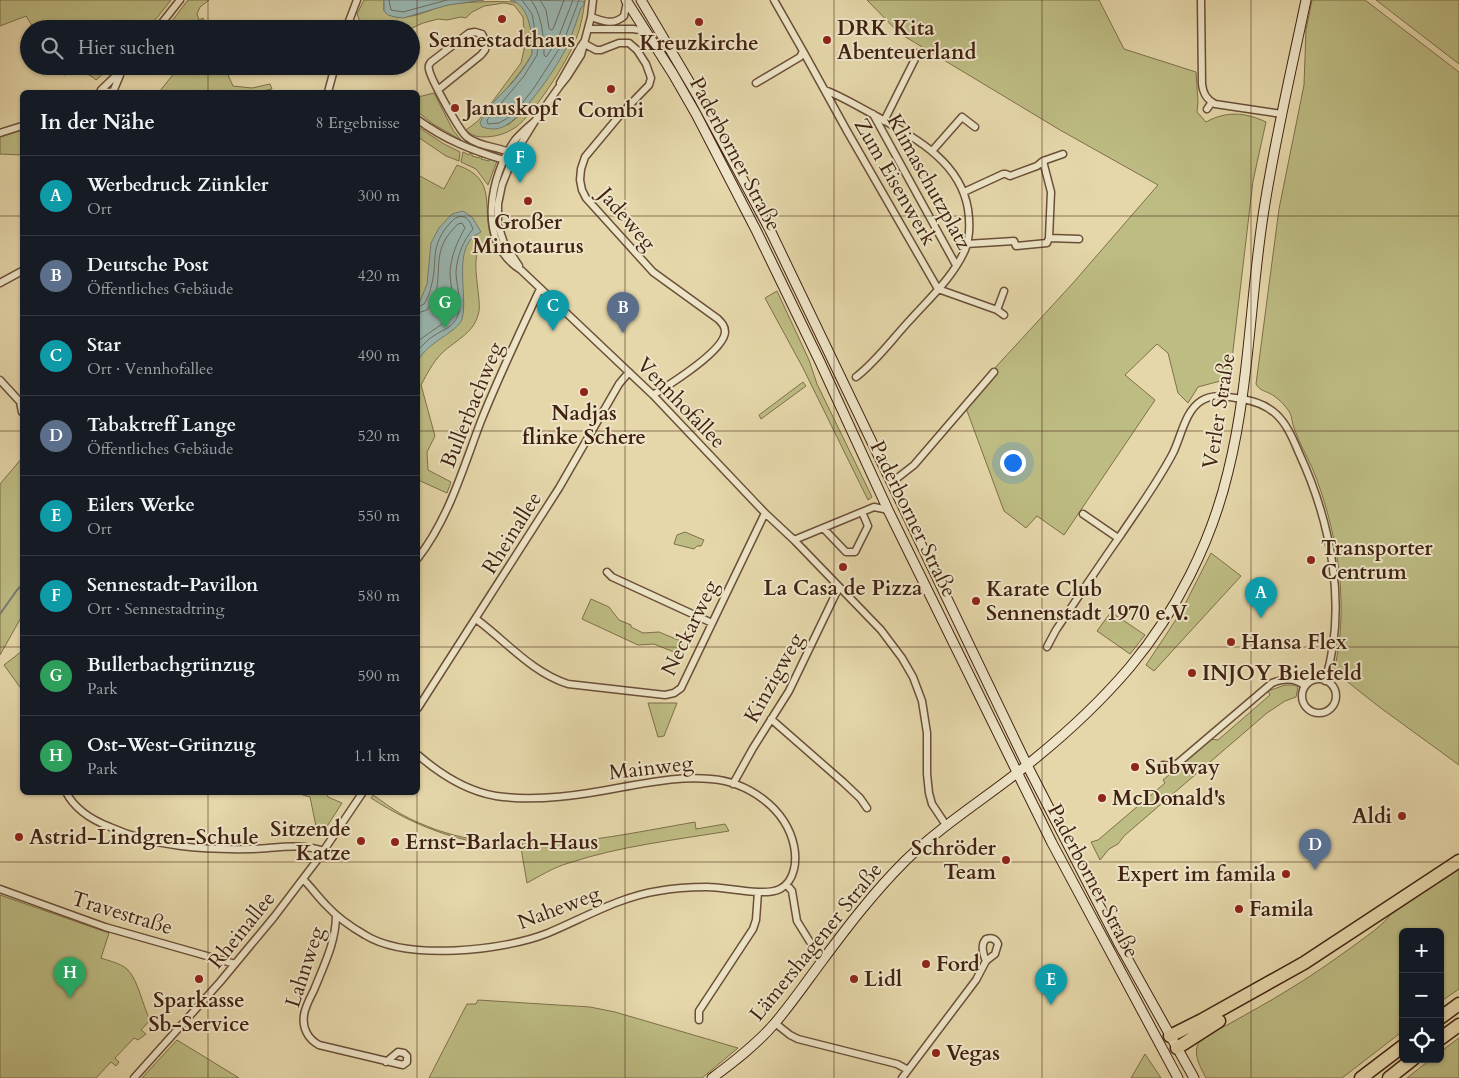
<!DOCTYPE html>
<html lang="de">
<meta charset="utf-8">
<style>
:root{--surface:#171b24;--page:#20242c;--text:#f1f3f6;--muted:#9ea1a6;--line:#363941;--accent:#0f766e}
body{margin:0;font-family:Cardo,serif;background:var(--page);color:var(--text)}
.controls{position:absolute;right:15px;bottom:15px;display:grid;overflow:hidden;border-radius:8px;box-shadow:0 1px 4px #0004}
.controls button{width:45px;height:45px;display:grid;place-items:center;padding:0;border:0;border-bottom:1px solid var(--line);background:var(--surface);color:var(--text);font:25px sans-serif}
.you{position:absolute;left:1012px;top:462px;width:18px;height:18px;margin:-12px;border:4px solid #fff;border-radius:50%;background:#1a73e8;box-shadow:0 0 0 8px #1a73e833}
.badge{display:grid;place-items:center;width:32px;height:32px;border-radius:50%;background:var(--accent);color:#fff;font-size:16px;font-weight:700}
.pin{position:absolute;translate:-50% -41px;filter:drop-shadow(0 1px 2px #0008)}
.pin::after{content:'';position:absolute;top:26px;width:18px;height:15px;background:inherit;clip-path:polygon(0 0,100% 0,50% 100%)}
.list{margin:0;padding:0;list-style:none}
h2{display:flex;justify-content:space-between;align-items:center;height:65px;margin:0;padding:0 20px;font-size:21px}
h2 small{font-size:16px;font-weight:400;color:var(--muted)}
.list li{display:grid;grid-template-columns:32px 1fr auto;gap:15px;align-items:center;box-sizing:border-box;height:80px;padding:0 20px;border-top:1px solid var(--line)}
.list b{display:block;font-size:19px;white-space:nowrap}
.list p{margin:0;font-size:16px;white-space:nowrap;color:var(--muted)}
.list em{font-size:16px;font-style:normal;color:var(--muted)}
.icon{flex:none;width:28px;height:28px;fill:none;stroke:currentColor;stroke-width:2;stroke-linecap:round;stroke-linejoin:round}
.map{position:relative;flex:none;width:1459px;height:1078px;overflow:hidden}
.search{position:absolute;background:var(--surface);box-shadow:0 1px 4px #0004;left:20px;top:20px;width:400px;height:55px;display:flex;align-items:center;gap:12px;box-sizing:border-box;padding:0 18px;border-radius:28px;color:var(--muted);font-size:19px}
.panel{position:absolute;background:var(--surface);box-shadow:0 1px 4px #0004;left:20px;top:90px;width:400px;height:705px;border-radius:8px}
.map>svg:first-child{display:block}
.green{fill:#bdbc83;stroke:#7f6f4a}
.water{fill:#99b7b2;stroke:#767b72}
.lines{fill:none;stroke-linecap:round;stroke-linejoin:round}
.shore{stroke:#6d6c62;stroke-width:1}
.stream{stroke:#767b72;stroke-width:2}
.minor-casing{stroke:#6a4f38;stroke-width:9}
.secondary-casing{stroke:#412212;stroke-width:11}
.motorway-casing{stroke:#412212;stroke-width:15}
.minor{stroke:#eee5c8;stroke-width:6}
.secondary{stroke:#eee5c8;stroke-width:9}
.motorway{stroke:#e5d7aa;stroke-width:12}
.grid{fill:none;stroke:#412212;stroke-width:1;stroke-opacity:0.55}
.poi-dot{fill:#8f2418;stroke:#eee5c8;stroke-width:2}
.labels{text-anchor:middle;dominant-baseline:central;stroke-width:4;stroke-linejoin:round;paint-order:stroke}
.poi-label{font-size:21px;font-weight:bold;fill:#412212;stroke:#eee5c8;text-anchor:start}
.street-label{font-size:21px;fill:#412212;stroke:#eee5c8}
</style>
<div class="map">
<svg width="1459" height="1078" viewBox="0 0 1459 1078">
<rect width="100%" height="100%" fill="#e5d7aa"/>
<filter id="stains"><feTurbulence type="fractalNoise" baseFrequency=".004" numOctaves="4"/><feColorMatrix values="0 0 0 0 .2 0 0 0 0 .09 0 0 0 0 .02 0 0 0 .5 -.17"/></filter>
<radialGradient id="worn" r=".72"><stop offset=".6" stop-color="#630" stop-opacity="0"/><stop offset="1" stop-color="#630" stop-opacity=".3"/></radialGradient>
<path class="green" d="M0,0h171l-23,29h-114l-8,-13 -26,10z
M188,0h21l-9,7 -3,7 2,6 4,-2 5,11h-21l-7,-8 -5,3 -3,-3z
M364,0h20v11c16,15 44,-1 62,-6 13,-3 63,-5 73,-2 12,10 14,36 13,51 -13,23 -33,42 -50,63l26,8 12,-10 7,-11 54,-96 3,-3 1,-5c-2,14 -4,28 -10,41 -8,21 -41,73 -59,86 -10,7 -21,10 -33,10 -7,0 -12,-2 -17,-7l12,-9 43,-58 4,-18 -2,-28 -9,-12 -10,-2 -20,3 -12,6 -6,6 -5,-1 -14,3 -9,-1 -15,4 -13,6h-47l-6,-15z
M867,0h232l25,49 72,23 2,30 -1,10 9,10c20,-11 39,-10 60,0l-13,59 -23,195 -6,4 -26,7 -10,16 -10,-10 -10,-40 -11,-9 -32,31 30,25 -91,135 -27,-19 -11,12 -22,-17 -38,-103 16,-26 91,-99 85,-98 -98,-55 -161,-97z
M1312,0h53l94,72v693l-81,-59 -44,-35c15,-63 5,-130 -17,-191 -6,-18 -17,-34 -23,-52 -2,-5 -2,-11 -4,-15 -4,-7 -12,-15 -19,-19 -6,-3 -12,-4 -15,-10l23,-175 25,-124 2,-55z
M1376,0h83v64z
M58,66h54l-16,14c-11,-10 -19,-8 -32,-5z
M180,66h44l9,20 19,2 18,-4 2,5 -14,3h-99z
M434,93l19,37 8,10 -28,-16 -15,-12v-15z
M418,127l26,17 16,8 -1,9 -13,-5 -28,-19z
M22,129v26l-22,-1v-18z
M463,152l6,3 1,-2 2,1v2l7,2 1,-2 2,1 -1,2 8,2 1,-2 7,2 -9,24 -12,-16 -15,-7z
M457,165c44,15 22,44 36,78 -4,3 -11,4 -14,7 -8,11 2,47 0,61 -4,22 -22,28 -37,42 -9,9 -15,21 -21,32l14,51 -8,16 1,18 23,12 -4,11 -29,-13v-305l26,14z
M777,291l32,69 8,24 55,113 -4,3 -65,-132 -38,-70z
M803,382l3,4 -45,33 -2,-4z
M22,458v158l-22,39v-171z
M685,532l19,8 -3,6h-4l-3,3 -20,-5 3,-9z
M1211,553l30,23 -87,95 -8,-6 35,-53z
M591,599l18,8 10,13 12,5v2l12,6 16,-1 24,10 -4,12 -25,-10 -16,1 -56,-26z
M1111,612l34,23 -15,19 -33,-23z
M22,651v39l-18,-25z
M1285,685h9l4,2 -2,10 -11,4 -18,12 -143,123 -6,8 -9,5 -9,11 -9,-18 7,-2 67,-57 -2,-3 48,-41 7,1 52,-45 -2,-4z
M648,703h29l-13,33 -6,1z
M296,793h30l2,4 14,6 -18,28 -6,5 -8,-39z
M373,795c9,6 18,13 28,19 93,51 196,25 294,8l1,7 29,-5 4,7c-54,9 -109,15 -160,32 -15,4 -29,13 -42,20l-6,-35c-56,-3 -104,-20 -150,-50z
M1459,866v123l-19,13v-70h-37v99l-61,47h-136c-5,-10 -14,-24 -7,-36 7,-11 20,-12 30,-18 19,-11 40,-22 59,-34 22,-13 43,-28 64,-43 13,-10 28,-19 38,-32z
M0,895l109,38 -8,25c8,3 19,5 26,11 11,10 16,38 23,51l-9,10 5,4 -8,6 -4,-2 -19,20 4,4 -3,4 -5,-4 -15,16h-96z
M478,1000l112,7 25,5 123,36 -36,30h-273l38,-74h9z
M1459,1038v40h-52l24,-19h9v-7z
M177,1040l62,38h-97z
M1145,1054l16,24h-30z"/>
<path class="water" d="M384,0h100l-36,5 -45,13 -8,-1 -7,-2 -4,-4z
M510,0l74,1v4l-3,3c-4,12 -8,24 -13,36 -9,21 -42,68 -60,80 -8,6 -17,6 -26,3l-2,-4c6,-16 21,-28 32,-40 8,-9 15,-19 20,-29 1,-17 -2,-50 -22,-54z
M463,211l9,6 9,15c-31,13 -12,63 -19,87 -5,14 -34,22 -44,42v-55l9,-22 4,-41 8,-15 13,-14z"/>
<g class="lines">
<path class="shore" d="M389,0l2,10 12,2 44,-12
M522,0l10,14 6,33 -1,8 -13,21 -37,44 1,4 11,-1 14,-8 21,-27 29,-45 16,-43
M531,0c11,14 13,38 13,55l2,2 11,-16 16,-41
M540,0l6,10 3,18 2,2 2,-1 11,-29
M418,307l6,-3c3,-5 6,-11 7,-17 8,-28 -3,-40 20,-65 4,-4 8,-7 13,-5 5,2 7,7 9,12 -10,12 -16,27 -17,43 0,15 9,37 -2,50 -4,6 -13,9 -19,13 -7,4 -12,10 -17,15
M418,313l9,-3c18,-23 6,-47 17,-68 3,-7 9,-13 14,-18l4,-1 3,5c-8,14 -14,28 -15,44 0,15 7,33 -1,47l-31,22"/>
<path class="stream" d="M0,614l17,-24 5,-5"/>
<defs>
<path id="minor" d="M1201,0l1,84c1,9 4,15 13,20l67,10
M591,17c12,4 22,9 33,-1l3,-14
M157,29l23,-29
M346,29l11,-29
M588,29h45l13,2
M583,43l13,7h5l18,-7h10l8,7 9,14 5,14 -2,7 -29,30 -35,42 -4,12 -1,11 2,10 4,8 67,74 65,47c4,4 7,7 7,13 -1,19 -56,53 -72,63
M803,51l44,80 91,158 59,21 7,5
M560,83l21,-37
M756,83l44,-26 3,-6 -29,-51
M439,89l42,-34 4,-5 1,-8 -4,-8 -7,-2 -6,1 -38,29c-2,3 -3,3 -2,7 1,9 31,63 38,68 12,10 30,9 44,16
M825,90c18,7 34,17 51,26 39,22 84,45 92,93 2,14 2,29 -3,41 -12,27 -35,48 -54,69 -18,19 -34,42 -55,58
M100,92l1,-2 25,-24
M106,92l8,-1
M113,92l7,-17
M328,92l7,-26
M1207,109l5,-7
M873,114l83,151
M418,120c28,20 53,30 86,40
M535,121c-7,6 -14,12 -20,19 -25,36 -39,102 6,130l132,125 112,118 29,27 87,90 21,28 11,19 9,24 5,32v41l2,19 3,11 14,21
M884,121l34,-68
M0,133l22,-7
M932,151l30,-34 13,10
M1043,161l20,-7
M964,192l39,-18h3l4,2 27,-10 6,-5 8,31 -2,46 30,1
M966,244l48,-3 2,5 31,-3 2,-5
M519,266l-15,-23 -6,-18v-21l4,-19 12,-30 21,-34 24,-34 8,-10 14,-22 10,-38 2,-17
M0,283l22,-12
M997,310l7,-19
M0,380l22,24
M20,402l2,10
M891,483l23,-18 80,-93
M1083,514l35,24
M824,529l22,23h9l13,-26 -6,-14
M794,540l80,-33 10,2 5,3
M418,558c31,-40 45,-90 63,-137 18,-45 39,-89 59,-132
M607,572l5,5 100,46
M476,619c30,22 55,53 92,65l97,11 9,-2 7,-5 84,-175
M1047,647l9,-17c21,-31 42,-63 64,-94 18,-27 38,-54 53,-83 8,-16 12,-42 28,-52 12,-8 28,-4 41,-2 13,2 24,6 34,15 11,10 17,25 23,39 32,69 49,154 26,228
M1302 696a17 17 0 1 1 34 0a17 17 0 1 1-34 0Z
M418,708l141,-220 60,-104 10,-12
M771,719l72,63 17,16 7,10
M1163,765l8,1 7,-3 94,-80c12,-5 24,-5 33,3
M733,784l20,-36 36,-57 50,-104
M66,792c9,18 26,28 44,35 45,20 93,23 142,22 26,-1 46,-6 72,2
M303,879c8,8 15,18 23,26 11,12 25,22 39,30 42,26 138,16 183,-2 36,-15 71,-36 110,-42 16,-3 33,-4 49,-4 19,0 58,10 73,2 15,-8 17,-28 14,-43 -8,-38 -46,-64 -83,-67 -30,-3 -59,3 -88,8 -41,8 -86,15 -127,9 -30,-5 -56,-22 -78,-41
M787,885l5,6 5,30 13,21
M0,889l105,38 130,37
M336,915c0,27 -12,50 -22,75 -4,8 -9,17 -10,25 -2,13 4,24 15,30l84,20 4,-3v-6l-3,-3 -6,-1 -12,10
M699,1020v-9l54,-82 3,-9 2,-28
M775,1023l15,12 8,4 99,25 11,6
M134,1078l86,-96 54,-65 44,-58 45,-67
M902,1078l74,-98 10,-19 9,-7 3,-10c-2,-5 -6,-7 -12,-5 -6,6 -3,15 0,22"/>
<path id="secondary" d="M626,0l47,74 23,40 61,118 63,130 69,150 128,260 35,71 126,235
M641,0l59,100 70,130 257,535 91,177 76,136
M712,1078c23,-17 45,-34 63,-55 17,-20 32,-42 47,-62 26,-35 52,-69 83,-100 40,-39 89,-68 132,-104 33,-27 65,-57 93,-90 46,-55 81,-124 98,-195 21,-84 22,-171 35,-256 11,-73 28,-144 43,-216"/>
<path id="motorway" d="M1440,1018l19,-14
M1170,1036l32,-16 102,-57 155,-102
M1440,1039l19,-14
M1177,1048l42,-27
M1361,1078l42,-32
M1389,1078l24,-19"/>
</defs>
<use href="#minor" class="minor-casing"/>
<use href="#secondary" class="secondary-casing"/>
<use href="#motorway" class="motorway-casing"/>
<use href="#minor" class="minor"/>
<use href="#secondary" class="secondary"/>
<use href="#motorway" class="motorway"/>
</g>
<path class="grid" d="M208,0v29M417,0v92M625,0v1078M834,0v1078M1042,0v1078M1251,0v1078M208,66v26M0,216h22M418,216h1041M0,431h22M418,431h1041M0,647h22M418,647h1041M208,792v286M417,792v286M0,862h1459"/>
<g class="poi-dot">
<circle cx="502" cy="19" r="5"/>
<circle cx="699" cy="22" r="5"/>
<circle cx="827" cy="40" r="5"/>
<circle cx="611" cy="89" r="5"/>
<circle cx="455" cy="108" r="5"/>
<circle cx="528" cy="201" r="5"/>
<circle cx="584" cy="392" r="5"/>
<circle cx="1311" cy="560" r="5"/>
<circle cx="843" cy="567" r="5"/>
<circle cx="976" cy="601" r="5"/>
<circle cx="1231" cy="642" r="5"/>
<circle cx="1192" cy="673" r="5"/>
<circle cx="1135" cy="767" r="5"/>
<circle cx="1102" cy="798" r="5"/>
<circle cx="1402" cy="816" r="5"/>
<circle cx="19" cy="837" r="5"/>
<circle cx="361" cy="841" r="5"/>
<circle cx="395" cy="842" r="5"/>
<circle cx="1006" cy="860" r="5"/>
<circle cx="1286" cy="874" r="5"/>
<circle cx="1239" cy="909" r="5"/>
<circle cx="926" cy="964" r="5"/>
<circle cx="199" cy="979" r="5"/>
<circle cx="854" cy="979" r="5"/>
<circle cx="936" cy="1053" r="5"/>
</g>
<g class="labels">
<g class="poi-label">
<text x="837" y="28">DRK Kita<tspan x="837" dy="24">Abenteuerland</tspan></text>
<text x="502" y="40" text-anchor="middle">Sennestadthaus</text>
<text x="699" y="43" text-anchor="middle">Kreuzkirche</text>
<text x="465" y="108">Januskopf</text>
<text x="611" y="110" text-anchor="middle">Combi</text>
<text x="528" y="222" text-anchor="middle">Großer<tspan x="528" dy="24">Minotaurus</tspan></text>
<text x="584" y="413" text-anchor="middle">Nadjas<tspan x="584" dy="24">flinke Schere</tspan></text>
<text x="1321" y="548">Transporter<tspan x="1321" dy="24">Centrum</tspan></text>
<text x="843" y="588" text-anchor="middle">La Casa de Pizza</text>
<text x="986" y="589">Karate Club<tspan x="986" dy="24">Sennenstadt 1970 e.V.</tspan></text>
<text x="1241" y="642">Hansa Flex</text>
<text x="1202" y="673">INJOY Bielefeld</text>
<text x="1145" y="767">Subway</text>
<text x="1112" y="798">McDonald's</text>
<text x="1392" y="816" text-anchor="end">Aldi</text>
<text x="351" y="829" text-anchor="end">Sitzende<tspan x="351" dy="24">Katze</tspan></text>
<text x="29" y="837">Astrid-Lindgren-Schule</text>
<text x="405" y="842">Ernst-Barlach-Haus</text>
<text x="996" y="848" text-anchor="end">Schröder<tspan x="996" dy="24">Team</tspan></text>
<text x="1276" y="874" text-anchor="end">Expert im famila</text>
<text x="1249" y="909">Famila</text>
<text x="936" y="964">Ford</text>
<text x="864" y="979">Lidl</text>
<text x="199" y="1000" text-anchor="middle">Sparkasse<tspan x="199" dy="24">Sb-Service</tspan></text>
<text x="946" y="1053">Vegas</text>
</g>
<g class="street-label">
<text transform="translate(735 154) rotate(62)">Paderborner Straße</text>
<text transform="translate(895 182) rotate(60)">Zum Eisenwerk</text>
<text transform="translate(929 182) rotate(61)">Klimaschutzplatz</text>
<text transform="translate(627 219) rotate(49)">Jadeweg</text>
<text transform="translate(681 403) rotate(46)">Vennhofallee</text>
<text transform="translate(472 405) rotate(-68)">Bullerbachweg</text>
<text transform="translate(1219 411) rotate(-81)">Verler Straße</text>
<text transform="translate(913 519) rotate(64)">Paderborner Straße</text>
<text transform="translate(512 533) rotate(-58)">Rheinallee</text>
<text transform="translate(690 628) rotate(-64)">Neckarweg</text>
<text transform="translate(774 678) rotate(-61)">Kinzigweg</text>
<text transform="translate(651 768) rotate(-7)">Mainweg</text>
<text transform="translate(1093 881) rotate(62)">Paderborner Straße</text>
<text transform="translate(559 908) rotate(-21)">Naheweg</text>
<text transform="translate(122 913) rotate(17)">Travestraße</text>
<text transform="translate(242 930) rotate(-51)">Rheinallee</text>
<text transform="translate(816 942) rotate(-51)">Lämershagener Straße</text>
<text transform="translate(305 967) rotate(-72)">Lahnweg</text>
</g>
</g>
<rect width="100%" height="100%" filter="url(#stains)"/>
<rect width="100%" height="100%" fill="url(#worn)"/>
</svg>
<div class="controls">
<button>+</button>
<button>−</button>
<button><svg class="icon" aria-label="locate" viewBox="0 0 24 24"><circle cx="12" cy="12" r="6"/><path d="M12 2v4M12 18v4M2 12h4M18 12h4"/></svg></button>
</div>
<div class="you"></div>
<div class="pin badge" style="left:1261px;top:618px;background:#0f9aa8">A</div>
<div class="pin badge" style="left:623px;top:333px;background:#5c6f8a">B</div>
<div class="pin badge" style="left:553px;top:331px;background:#0f9aa8">C</div>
<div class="pin badge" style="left:1315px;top:870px;background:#5c6f8a">D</div>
<div class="pin badge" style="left:1051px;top:1005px;background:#0f9aa8">E</div>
<div class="pin badge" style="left:520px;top:183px;background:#0f9aa8">F</div>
<div class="pin badge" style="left:445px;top:328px;background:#2e9e5b">G</div>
<div class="pin badge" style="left:70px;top:998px;background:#2e9e5b">H</div>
<div class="search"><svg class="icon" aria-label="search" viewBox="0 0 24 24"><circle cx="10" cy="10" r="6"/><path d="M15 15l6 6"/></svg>Hier suchen</div>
<section class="panel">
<h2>In der Nähe<small>8 Ergebnisse</small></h2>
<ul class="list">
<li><span class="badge" style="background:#0f9aa8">A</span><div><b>Werbedruck Zünkler</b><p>Ort</p></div><em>300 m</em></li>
<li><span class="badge" style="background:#5c6f8a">B</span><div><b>Deutsche Post</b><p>Öffentliches Gebäude</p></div><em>420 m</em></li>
<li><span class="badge" style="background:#0f9aa8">C</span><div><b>Star</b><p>Ort · Vennhofallee</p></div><em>490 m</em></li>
<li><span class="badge" style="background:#5c6f8a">D</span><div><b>Tabaktreff Lange</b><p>Öffentliches Gebäude</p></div><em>520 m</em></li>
<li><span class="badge" style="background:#0f9aa8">E</span><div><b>Eilers Werke</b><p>Ort</p></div><em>550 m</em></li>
<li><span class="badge" style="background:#0f9aa8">F</span><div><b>Sennestadt-Pavillon</b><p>Ort · Sennestadtring</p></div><em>580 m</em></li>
<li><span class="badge" style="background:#2e9e5b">G</span><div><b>Bullerbachgrünzug</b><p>Park</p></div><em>590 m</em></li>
<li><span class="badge" style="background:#2e9e5b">H</span><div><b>Ost-West-Grünzug</b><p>Park</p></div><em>1.1 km</em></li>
</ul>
</section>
</div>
